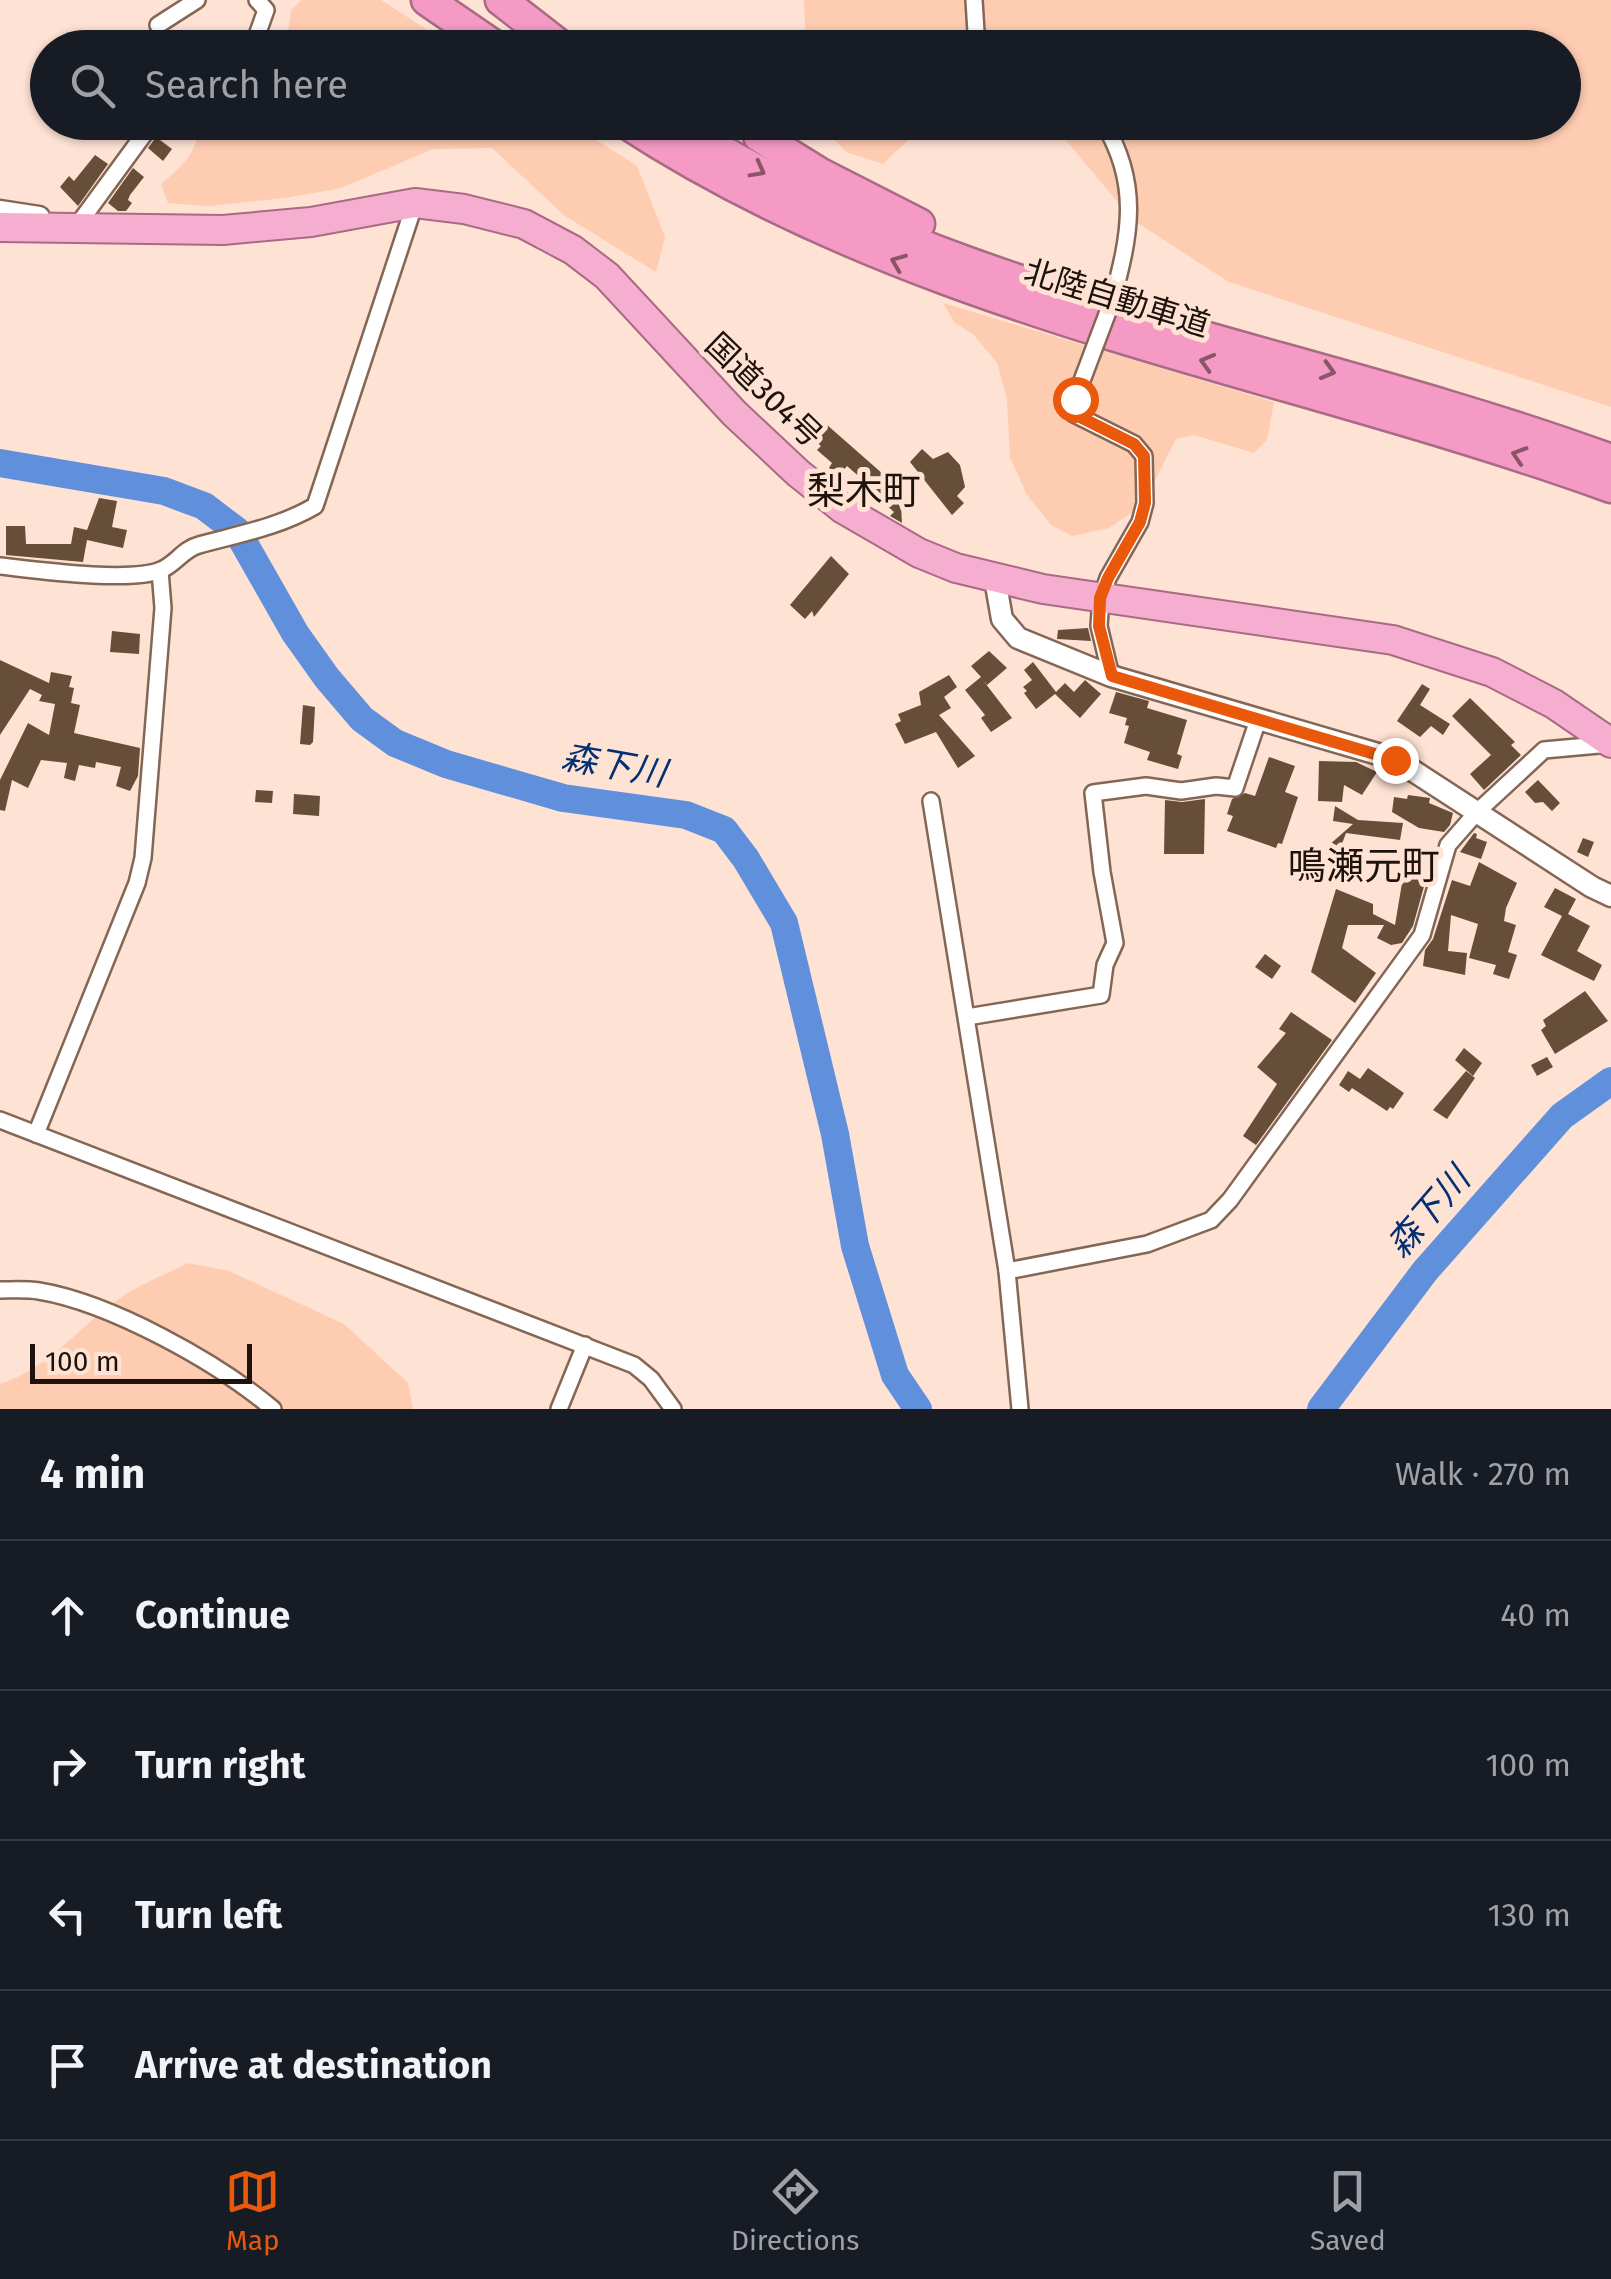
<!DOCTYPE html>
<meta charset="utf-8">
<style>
:root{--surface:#171b24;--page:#20242c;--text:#f1f3f6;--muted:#9ea1a6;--line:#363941;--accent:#ea580c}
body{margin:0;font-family:"Fira Sans","Noto Sans JP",sans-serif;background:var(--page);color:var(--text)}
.scale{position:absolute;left:30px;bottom:25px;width:222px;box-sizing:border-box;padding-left:10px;border:5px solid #1e120c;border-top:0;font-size:28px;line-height:35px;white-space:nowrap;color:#1e120c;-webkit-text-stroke:8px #fee2d3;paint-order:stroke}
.stop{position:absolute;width:30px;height:30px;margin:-22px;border:8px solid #ea580c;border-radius:50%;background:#fff}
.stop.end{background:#ea580c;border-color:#fff;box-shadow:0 2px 10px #0008}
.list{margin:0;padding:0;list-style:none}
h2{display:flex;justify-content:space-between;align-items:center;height:130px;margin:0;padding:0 40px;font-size:42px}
h2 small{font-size:32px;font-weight:400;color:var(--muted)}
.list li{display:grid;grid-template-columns:65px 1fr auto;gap:30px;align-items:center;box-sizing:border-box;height:150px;padding:0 40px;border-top:2px solid var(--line)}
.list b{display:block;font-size:38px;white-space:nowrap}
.list em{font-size:32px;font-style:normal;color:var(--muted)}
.icon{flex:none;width:55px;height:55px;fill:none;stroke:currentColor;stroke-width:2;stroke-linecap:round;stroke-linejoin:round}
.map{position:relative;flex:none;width:1611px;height:1409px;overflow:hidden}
.search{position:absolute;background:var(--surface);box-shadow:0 2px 8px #0004;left:30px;right:30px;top:30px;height:110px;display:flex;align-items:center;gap:25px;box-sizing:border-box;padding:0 35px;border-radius:55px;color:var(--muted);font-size:38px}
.sheet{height:730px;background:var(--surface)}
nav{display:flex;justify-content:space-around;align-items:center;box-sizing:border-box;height:140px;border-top:2px solid var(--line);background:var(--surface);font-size:28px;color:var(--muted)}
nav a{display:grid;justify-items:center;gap:5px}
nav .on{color:var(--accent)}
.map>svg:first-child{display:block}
.green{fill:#feccb1}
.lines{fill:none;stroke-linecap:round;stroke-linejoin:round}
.river{stroke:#608fdc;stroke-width:28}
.building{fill:#664e39}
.minor-casing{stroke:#846655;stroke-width:20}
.tertiary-casing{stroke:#846655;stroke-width:25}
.trunk-casing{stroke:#a96a84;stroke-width:32}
.motorway-casing{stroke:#a96a84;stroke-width:35}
.minor{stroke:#fff;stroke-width:15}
.tertiary{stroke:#fff;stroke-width:20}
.trunk{stroke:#f6aed0;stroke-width:28}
.motorway{stroke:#f49ac4;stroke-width:30}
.minor-bridge-casing{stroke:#846655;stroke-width:20;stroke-linecap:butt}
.minor-bridge{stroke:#fff;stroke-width:15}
.oneway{stroke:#895668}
.route{stroke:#ea580c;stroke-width:12}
.labels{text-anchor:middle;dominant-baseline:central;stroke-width:10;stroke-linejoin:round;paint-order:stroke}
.street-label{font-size:32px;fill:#1e120c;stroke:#fee2d3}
.water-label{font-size:35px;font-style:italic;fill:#032f73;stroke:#fee2d3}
.quarter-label{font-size:38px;fill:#1e120c;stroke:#fee2d3}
</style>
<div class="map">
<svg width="1611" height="1409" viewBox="0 0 1611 1409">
<rect width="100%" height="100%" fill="#fee2d3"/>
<g class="green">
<path d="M302,0H381L454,47H286L291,10Z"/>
<path d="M804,0H1611V407L1229,282L1133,220L1058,131L1039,123L1564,122V48L806,47Z"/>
<path d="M201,122L570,123L637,166L665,237L656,272L565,216L492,148L433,149L341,188L286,198L209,206L168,203L161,184C184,165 196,154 201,122Z"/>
<path d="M819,123V122L926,123L883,164L846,152Z"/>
<path d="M943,303L1274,402L1267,440L1254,453L1194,435L1176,439L1142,506L1109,528L1072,536L1051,525L1027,495L1010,457L1007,399L997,363L973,334L955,323Z"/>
<path d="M188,1263L229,1271L344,1324L408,1383L413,1409H0V1384C49,1369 82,1323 123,1296C143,1283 167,1274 188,1263Z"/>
</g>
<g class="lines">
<g class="river">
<path d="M0,463L164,491L204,506L237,531L295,633L327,678L362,719L395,743L446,764L563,798L686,815L724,830L746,859L784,923L835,1134L855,1246L895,1375L918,1409"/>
<path d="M1321,1409L1425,1271L1562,1116L1611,1081"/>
</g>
</g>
<g class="building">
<path d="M156,137L172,149L163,161L148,148Z"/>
<path d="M95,155L108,164L78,206L60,187L69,176L74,181Z"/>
<path d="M133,168L144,177L130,195L128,200L132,203L126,211H118L108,203Z"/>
<path d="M826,424L900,489L902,523L890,516L894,512L884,503L886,500L847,466L839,476L829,468L832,463L817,450L821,446L813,439Z"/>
<path d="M922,449L933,459L948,452L960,465L965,487L957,496L964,503L952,515L910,462Z"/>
<path d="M99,498L117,501L112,527L127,530L123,548L87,540L83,562L6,555V526H25L26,544H71L74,527L87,530Z"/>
<path d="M831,556L849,574L814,617L812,611L805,619L790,605Z"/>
<path d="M1088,628L1091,641L1057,639L1058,630Z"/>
<path d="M112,631L140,634L139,654L110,652Z"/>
<path d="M989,651L1007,668L987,685L982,679L1012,718L991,732L981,718L985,715L965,690L981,677L971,666Z"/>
<path d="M0,660L49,683L51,672L72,676L69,687L74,688L71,703L80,705L74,733L140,748L138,776L130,791L116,786L121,767L96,762L95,768L79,765L75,781L64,778L67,763L41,760L28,788L12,780L5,811L0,810V780L28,723L49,735L55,704L39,701L42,695L30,689L0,735Z"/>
<path d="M1033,662L1056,692L1065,683L1074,692L1085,680L1101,694L1080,718L1055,694L1036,709L1024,693L1027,691L1023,687L1032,680L1024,670Z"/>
<path d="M949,675L957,687L944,697L951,708L939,715L975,756L958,768L936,732L905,744L895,724L901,721L898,714L921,705L919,692Z"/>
<path d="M1422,684L1430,689L1420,705L1450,724L1443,735L1431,726L1420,737L1397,721Z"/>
<path d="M1116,692L1149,701L1147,708L1187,720L1177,754L1182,756L1178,769L1147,760L1150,752L1124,743L1129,726L1125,725L1127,718L1109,713Z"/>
<path d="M1470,698L1515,742L1511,745L1521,755L1484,790L1470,774L1491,755L1452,716Z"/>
<path d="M303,705L315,707L313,742L310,745L300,744Z"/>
<path d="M1269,757L1295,766L1285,792L1298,797L1282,844L1278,843L1276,848L1227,831L1233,816L1227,814L1232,799L1245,793L1255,796Z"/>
<path d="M1319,761L1356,762L1377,772L1362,795L1344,785L1342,802L1318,801Z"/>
<path d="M1538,780L1560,803L1552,811L1543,802L1535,803L1525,792Z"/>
<path d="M256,790L273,791L272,803L255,802Z"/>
<path d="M294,794L320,796L319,816L293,814Z"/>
<path d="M1408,795L1430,798L1429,803L1453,813L1450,825L1444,832L1419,828L1392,812L1394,797L1407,799Z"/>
<path d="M1205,799L1204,854H1164L1165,800L1182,802Z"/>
<path d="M1335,806L1358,820L1403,823L1400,840L1346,833L1337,857L1308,867L1304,853L1328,846L1353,824L1333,821Z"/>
<path d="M1474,833L1477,834L1476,838L1487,842L1481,859L1460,852Z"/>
<path d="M1583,838L1594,842L1588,857L1577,852Z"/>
<path d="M1407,853L1425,856L1422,871L1428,872L1413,926L1402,943L1391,945L1377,938L1384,925H1348L1342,948L1376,973L1355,1003L1311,972L1336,889L1373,904V914L1395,925Z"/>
<path d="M1479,862L1517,883L1506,908L1504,921L1516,925L1508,952L1517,955L1509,979L1493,974L1496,965L1469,958L1478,924L1451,915L1448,951L1467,953L1465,975L1423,966L1425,950L1433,939L1452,880L1470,886Z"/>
<path d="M1555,888L1576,899L1568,914L1590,926L1577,951L1602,965L1594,981L1541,955L1562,916L1544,907Z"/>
<path d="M1265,954L1281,966L1272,979L1255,967Z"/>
<path d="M1585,991L1608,1021L1555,1054L1541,1030L1546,1026L1543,1020Z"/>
<path d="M1291,1012L1332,1040L1256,1145L1243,1136L1277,1084L1257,1067L1286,1033L1279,1029Z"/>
<path d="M1464,1048L1482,1063L1473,1076L1455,1060Z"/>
<path d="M1547,1057L1553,1067L1537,1076L1531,1065Z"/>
<path d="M1368,1068L1404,1093L1393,1109L1390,1107L1387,1111L1352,1088L1349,1092L1339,1085L1348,1071L1360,1079Z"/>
<path d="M1466,1071L1475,1078L1447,1119L1433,1110Z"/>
</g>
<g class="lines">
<g class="minor-casing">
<g id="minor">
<path d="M974,0L977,48"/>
<path d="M158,25L197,0"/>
<path d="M241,48L256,38L266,10L257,0"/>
<path d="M1001,122L1015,127L1026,122"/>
<path d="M1103,122C1141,184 1130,236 1112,301"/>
<path d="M79,223L153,122"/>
<path d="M1075,399L1074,414L1134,444L1144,456L1145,503L1140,522L1108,578L1101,598L1099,626L1111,676"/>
<path d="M0,566C36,570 130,583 161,570C176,564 183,549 199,545C239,534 279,527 315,506L415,203"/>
<path d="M931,801L1007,1271L1020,1409"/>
<path d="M967,1017L1101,995L1105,965L1115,943L1102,872L1093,793L1146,786L1181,791L1216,786L1235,788L1258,720"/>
<path d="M0,1120L634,1365L651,1379L673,1409"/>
<path d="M36,1134L137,883L143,858L163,608L160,571"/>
<path d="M1007,1271L1147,1244L1211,1220L1230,1200L1422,935L1448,845L1477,812L1544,750L1610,744"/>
<path d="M0,1290C13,1290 26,1289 39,1291C111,1303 217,1362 273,1409"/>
<path d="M559,1409L585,1345"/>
</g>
</g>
<g class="tertiary-casing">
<g id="tertiary">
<path d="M0,211L39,217"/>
<path d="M995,579L1002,619L1018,638L1111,676L1395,759L1592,887L1611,896"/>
</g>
</g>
<g class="trunk-casing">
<path id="trunk" d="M0,227L223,230L311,222L415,203L464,209L524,224L573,250L607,276L734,413L798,473L843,509L919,553L956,568L1043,589L1393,640L1492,672L1554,704L1611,743"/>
</g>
<g class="motorway-casing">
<g id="motorway">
<path d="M427,0L497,48"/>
<path d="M501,0L563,48"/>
<path d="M625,122C923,317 1282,368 1611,487"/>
<path d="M674,122C957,303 1300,346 1611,460"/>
<path d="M759,136L819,173L919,224"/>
</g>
</g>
<use href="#minor" class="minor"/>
<use href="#tertiary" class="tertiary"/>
<use href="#trunk" class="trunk"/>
<use href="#motorway" class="motorway"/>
<g class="minor-bridge-casing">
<path id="minor-bridge" d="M1075,399L1112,301"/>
</g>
<use href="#minor-bridge" class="minor-bridge"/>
</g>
<defs><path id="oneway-chevron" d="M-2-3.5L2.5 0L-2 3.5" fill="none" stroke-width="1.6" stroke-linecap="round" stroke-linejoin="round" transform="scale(2.5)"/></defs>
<g class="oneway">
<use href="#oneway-chevron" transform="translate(758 170) rotate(28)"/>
<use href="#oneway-chevron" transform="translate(898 262) rotate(-158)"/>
<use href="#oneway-chevron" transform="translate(1207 362) rotate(-164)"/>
<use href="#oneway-chevron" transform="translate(1328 371) rotate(16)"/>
<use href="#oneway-chevron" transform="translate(1519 455) rotate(-162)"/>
</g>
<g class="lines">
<path class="route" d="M1075,399L1074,414L1134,444L1144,456L1145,503L1140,522L1108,578L1100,598L1099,626L1112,676L1395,760"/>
</g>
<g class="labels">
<g class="street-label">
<text transform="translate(1117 298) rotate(17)">北陸自動車道</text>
<text transform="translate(764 390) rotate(44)">国道304号</text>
</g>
<g class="water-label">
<text transform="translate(614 765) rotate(10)">森下川</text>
<text transform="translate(1428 1212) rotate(-49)">森下川</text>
</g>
<g class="quarter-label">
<text x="864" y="491">梨木町</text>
<text x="1364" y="866">鳴瀬元町</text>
</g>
</g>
</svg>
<div class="scale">100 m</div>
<div class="stop" style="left:1075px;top:399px"></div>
<div class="stop end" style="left:1395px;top:760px"></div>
<div class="search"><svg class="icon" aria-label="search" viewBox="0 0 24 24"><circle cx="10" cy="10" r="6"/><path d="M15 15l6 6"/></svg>Search here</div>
</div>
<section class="sheet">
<h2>4 min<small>Walk · 270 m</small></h2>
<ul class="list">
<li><svg class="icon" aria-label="ahead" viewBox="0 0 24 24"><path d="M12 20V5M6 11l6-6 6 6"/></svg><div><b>Continue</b></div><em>40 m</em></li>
<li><svg class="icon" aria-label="right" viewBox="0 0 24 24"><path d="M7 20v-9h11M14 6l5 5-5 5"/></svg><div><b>Turn right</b></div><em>100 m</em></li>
<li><svg class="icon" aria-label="left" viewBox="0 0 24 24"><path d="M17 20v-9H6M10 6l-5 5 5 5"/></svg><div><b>Turn left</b></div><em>130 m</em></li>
<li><svg class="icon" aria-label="arrive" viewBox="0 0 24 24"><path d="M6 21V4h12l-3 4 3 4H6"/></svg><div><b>Arrive at destination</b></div></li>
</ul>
</section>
<nav>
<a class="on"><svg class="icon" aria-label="map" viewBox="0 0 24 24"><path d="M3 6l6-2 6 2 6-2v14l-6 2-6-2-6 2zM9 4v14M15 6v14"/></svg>Map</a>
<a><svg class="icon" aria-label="directions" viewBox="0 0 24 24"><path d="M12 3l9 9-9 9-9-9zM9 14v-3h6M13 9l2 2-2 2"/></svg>Directions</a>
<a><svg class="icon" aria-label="saved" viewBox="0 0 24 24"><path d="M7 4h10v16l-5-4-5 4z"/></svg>Saved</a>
</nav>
